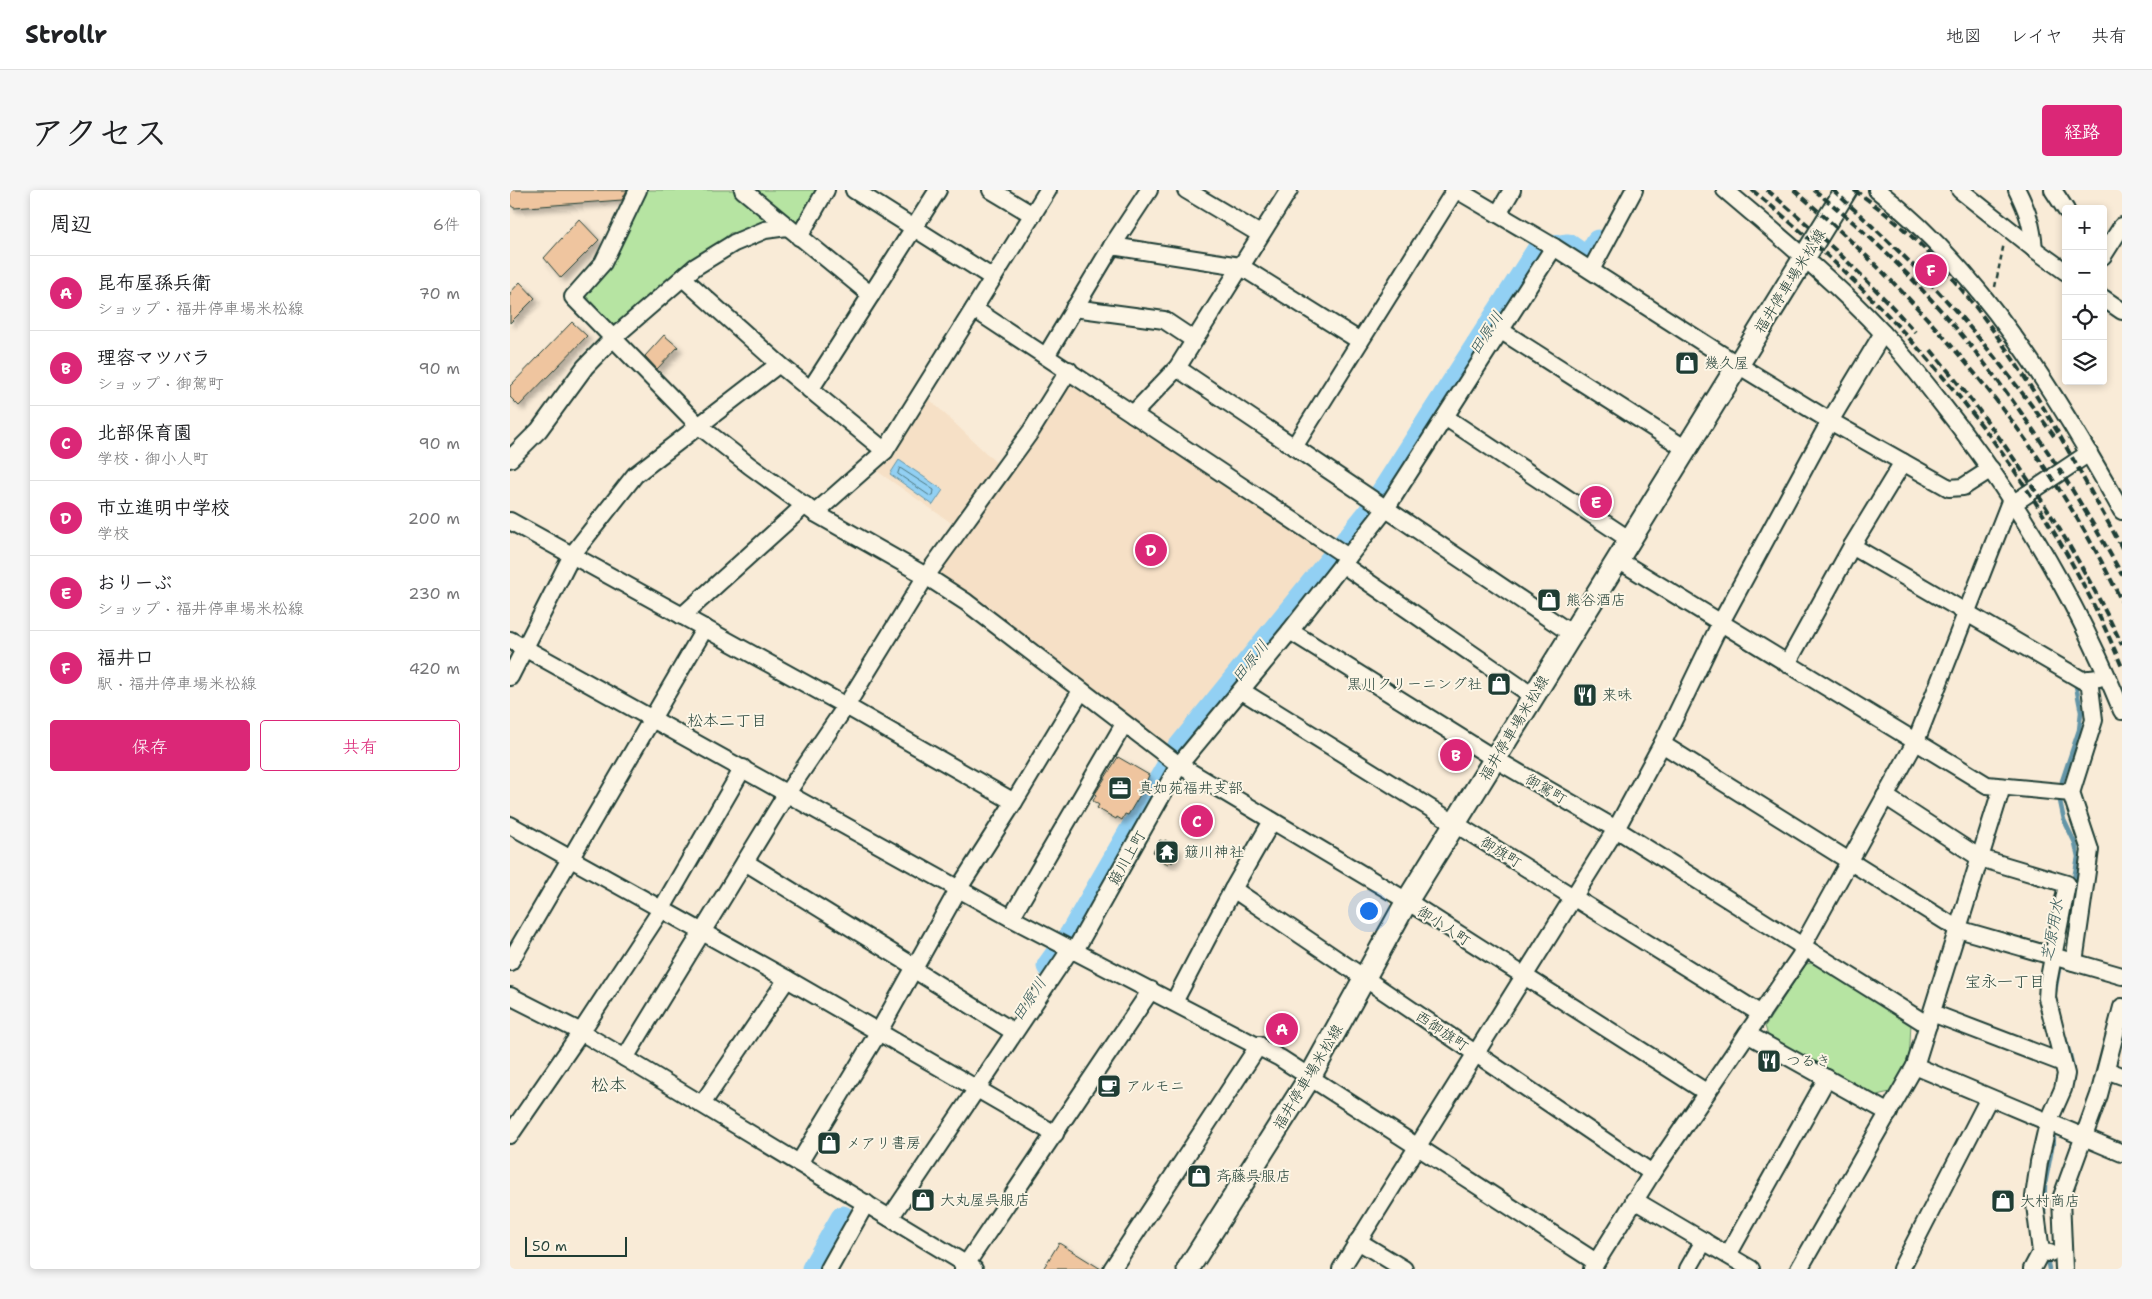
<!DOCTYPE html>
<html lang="ja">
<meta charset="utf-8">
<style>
:root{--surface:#fff;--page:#f6f6f6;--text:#202124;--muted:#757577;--line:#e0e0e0;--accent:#db2777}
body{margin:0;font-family:"Shantell Sans","Klee One",sans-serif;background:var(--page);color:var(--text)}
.controls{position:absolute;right:15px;top:15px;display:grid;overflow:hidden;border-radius:5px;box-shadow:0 2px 8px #0003}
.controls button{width:45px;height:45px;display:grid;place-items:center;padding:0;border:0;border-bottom:1px solid var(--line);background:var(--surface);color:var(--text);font:25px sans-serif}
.scale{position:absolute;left:15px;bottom:12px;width:102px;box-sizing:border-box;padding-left:5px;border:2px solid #1f3d34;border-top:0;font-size:14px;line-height:18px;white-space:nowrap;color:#1f3d34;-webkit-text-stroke:4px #fcf5e5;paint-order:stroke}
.you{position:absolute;left:858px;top:720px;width:18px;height:18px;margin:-12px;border:4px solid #fff;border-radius:50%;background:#1a73e8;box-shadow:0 0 0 8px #1a73e833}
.badge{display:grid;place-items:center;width:32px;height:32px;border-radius:50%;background:var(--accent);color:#fff;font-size:16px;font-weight:700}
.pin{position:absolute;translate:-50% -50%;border:2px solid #fff;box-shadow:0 1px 5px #0006}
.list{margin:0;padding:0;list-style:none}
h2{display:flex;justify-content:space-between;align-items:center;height:65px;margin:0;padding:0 20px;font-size:21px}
h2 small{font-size:16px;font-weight:400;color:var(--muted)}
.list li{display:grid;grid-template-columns:32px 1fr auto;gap:15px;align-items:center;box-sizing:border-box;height:75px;padding:0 20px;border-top:1px solid var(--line)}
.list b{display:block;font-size:19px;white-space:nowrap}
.list p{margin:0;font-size:16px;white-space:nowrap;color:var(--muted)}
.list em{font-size:16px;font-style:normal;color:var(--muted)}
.actions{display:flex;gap:10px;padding:15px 20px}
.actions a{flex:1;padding:11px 0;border:1px solid var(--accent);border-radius:5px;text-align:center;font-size:18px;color:var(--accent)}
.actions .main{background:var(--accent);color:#fff}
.icon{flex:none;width:28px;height:28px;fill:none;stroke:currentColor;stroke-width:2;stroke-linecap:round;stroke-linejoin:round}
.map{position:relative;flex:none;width:1612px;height:1079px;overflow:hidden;border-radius:5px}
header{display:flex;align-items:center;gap:30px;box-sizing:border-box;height:70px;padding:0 25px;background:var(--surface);border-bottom:1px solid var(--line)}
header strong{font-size:24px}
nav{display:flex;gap:28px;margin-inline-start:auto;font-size:18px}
.intro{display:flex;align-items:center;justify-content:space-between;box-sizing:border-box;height:120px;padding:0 30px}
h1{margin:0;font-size:35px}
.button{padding:12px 22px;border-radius:5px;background:var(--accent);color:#fff;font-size:18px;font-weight:700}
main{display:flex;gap:30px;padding:0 30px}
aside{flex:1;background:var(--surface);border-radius:5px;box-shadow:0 2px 8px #0003}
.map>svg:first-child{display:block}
.built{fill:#f6e0c6}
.green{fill:#b6e4a2;stroke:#6a906b}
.water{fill:#92d0f3;stroke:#6495a7}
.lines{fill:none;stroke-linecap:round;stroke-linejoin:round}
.shore{stroke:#4d7880;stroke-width:1}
.stream{stroke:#6495a7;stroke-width:4.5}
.river{stroke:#92d0f3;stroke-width:25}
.building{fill:#efc59f;stroke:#1f3d34;filter:url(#shadow)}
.minor-casing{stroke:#1f3d34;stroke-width:20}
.major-casing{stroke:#1f3d34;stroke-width:25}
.path{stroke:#1f3d34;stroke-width:2.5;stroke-dasharray:5 4;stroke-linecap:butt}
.minor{stroke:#fcf5e5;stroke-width:16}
.major{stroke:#fcf5e5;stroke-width:21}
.rail{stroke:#1f3d34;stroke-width:4;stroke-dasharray:8 4;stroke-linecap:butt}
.labels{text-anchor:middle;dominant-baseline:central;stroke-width:4;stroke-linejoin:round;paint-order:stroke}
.street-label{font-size:15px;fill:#1f3d34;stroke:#fcf5e5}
.poi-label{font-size:15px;fill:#1f3d34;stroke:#fcf5e5;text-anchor:start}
.water-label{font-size:16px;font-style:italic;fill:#365a5a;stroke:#fcf5e5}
.neighbourhood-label{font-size:16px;fill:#1f3d34;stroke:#fcf5e5}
.quarter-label{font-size:18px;fill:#1f3d34;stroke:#fcf5e5}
</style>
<header>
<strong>Strollr</strong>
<nav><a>地図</a><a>レイヤ</a><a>共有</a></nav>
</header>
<div class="intro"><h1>アクセス</h1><a class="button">経路</a></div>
<main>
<aside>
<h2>周辺<small>6件</small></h2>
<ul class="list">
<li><span class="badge">A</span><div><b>昆布屋孫兵衛</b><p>ショップ · 福井停車場米松線</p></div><em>70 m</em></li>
<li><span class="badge">B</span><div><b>理容マツバラ</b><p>ショップ · 御駕町</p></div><em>90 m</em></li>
<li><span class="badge">C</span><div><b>北部保育園</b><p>学校 · 御小人町</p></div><em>90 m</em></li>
<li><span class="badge">D</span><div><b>市立進明中学校</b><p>学校</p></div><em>200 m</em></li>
<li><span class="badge">E</span><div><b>おりーぶ</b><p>ショップ · 福井停車場米松線</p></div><em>230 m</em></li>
<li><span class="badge">F</span><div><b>福井口</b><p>駅 · 福井停車場米松線</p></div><em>420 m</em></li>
</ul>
<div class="actions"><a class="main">保存</a><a>共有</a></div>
</aside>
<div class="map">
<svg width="1612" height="1079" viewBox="0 0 1612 1079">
<defs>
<filter id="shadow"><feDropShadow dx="4.5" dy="4.5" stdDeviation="2.5" flood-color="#0004"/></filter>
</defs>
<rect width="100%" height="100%" fill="#f9ebd7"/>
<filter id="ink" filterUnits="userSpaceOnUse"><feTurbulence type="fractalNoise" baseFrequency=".02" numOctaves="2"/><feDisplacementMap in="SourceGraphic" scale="10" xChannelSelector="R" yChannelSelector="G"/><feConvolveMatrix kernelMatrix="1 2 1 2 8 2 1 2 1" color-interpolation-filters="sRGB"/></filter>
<g filter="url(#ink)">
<path class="built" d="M561,187L820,363L659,561L430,388L426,379L453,341L364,279L416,206L496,282Z"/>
<g class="green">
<path d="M124,0H316L289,47L277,37L220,43L103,148L63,107Z"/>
<path d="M1309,772L1401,833L1399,873L1380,902L1362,906L1258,846L1255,836L1296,774Z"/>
</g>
<path class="water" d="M389,270L433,300L423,315L380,284Z"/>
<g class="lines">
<path class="shore" d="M390,278L424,300L423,306H420L388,284Z"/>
<g class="stream">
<path d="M1552,591L1569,540L1571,522L1566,496"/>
<path d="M1550,611L1554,630L1565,653L1568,667L1563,694"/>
<path d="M1545,802L1550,773"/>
<path d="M1555,848C1560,865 1567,882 1560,899"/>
<path d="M1534,1025L1535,994L1544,948"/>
<path d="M1538,1074L1539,1079"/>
</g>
<g class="river">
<path d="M539,776L562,744L668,560L860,323L1029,60L1058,56L1078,70L1088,52"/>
<path d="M304,1079L333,1028"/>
</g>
</g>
<g class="building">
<path d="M0,0H117L112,10L4,18L0,15Z"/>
<path d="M69,29L89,50L51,88L34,68Z"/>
<path d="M10,92L25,108L0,133V103Z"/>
<path d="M62,132L77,146L9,216L0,207V196Z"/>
<path d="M154,145L168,157L147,179L135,166Z"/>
<path d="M608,567L639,585L636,592L637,593L618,625L615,624L612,630L607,627L606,629L587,618L589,615L583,611L586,605L585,604Z"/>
<path d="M650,650L654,652L655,650L668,658L666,662L668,663L662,673L660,671L658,674L645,667L647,664L643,662Z"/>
<path d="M549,1053L591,1079H533Z"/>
</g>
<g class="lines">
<g class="minor-casing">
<g id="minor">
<path d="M128,0L93,73L63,107L188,235L240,276L305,323L416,386L456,412L669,575L897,711L1196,902"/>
<path d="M233,0L361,105L300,200"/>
<path d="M344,0L483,88"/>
<path d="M481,0L523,25"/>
<path d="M676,0L750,44"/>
<path d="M947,0L1044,57L1228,175L1320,231L1439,298L1453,297L1481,279"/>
<path d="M1215,0C1269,46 1324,91 1372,142C1392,163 1410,186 1428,209C1504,304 1566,409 1612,521"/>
<path d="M1367,0C1474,83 1546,205 1612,321"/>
<path d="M1450,0L1524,59L1556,82"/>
<path d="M1507,0C1518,22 1522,35 1524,59"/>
<path d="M1543,0L1556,20"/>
<path d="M988,24L1002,0"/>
<path d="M289,47L316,0"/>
<path d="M602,56L730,76L850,151"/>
<path d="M1593,66L1612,36"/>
<path d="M1081,80L1124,0"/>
<path d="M173,88L269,174L375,261"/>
<path d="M361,105L428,0"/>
<path d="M1593,108L1612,121"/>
<path d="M564,118L654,130L684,150"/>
<path d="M464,119L623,224L667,178L779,0"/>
<path d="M990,140L1176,259"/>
<path d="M536,166L602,56L639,0"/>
<path d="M667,178L1062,444"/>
<path d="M623,224L838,367"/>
<path d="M935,227L1120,350"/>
<path d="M784,257L945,0"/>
<path d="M0,269L29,240L75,177L103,148L185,77L224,53L255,40L277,37"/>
<path d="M1504,313L1579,263"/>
<path d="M305,323L375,261L538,0"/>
<path d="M0,331L336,516L504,612"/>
<path d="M1342,356L1572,490L1589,488"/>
<path d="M1108,370L1477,595L1561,603L1584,530L1579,489"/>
<path d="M832,374L1023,506"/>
<path d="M172,426L295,315"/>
<path d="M780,441L985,569L1106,639L1418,835"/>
<path d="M0,450L501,728L770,868L1086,1072"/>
<path d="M1277,474L1342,356L1393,272"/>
<path d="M0,487L62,365L125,285L269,174"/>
<path d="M732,501L1251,824"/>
<path d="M1152,554L1448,739L1612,786"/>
<path d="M1561,603L1580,660L1564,772"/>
<path d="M1375,606L1470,668L1557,694L1538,793L1537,808L1556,884L1553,899L1538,933L1529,972L1524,1007L1531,1062"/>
<path d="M0,635L277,789L545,944"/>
<path d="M235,672L405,777"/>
<path d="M723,699L1142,983"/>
<path d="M501,728L614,534"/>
<path d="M564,762L669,575L780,441L875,320L1044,57"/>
<path d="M0,772L195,438"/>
<path d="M403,779L504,842"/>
<path d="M0,806L71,842L115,868L464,1079"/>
<path d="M664,812L723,699L762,631"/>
<path d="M1422,823L1553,873"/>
<path d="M1237,844L1379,923"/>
<path d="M115,868L277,603L336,516L416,386L521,241L559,180"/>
<path d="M1405,876L1612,963"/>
<path d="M1596,880L1612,886"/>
<path d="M192,914L277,789"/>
<path d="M0,945L71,842L151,720L233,578"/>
<path d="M289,973L368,843L449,698L504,612L571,501"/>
<path d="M1124,1010L1241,1079"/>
<path d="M380,1028L560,760"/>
<path d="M848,1051L894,1079"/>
<path d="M1218,1065L1317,888"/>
<path d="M319,1079L356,1013"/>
<path d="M453,1079L641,800"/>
<path d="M602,1079L749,855"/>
<path d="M831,1079L1106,639L1152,554L1210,434L1320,231L1373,143"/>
<path d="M1082,1079L1142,983L1291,765L1293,755L1406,551L1501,309"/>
<path d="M1178,1079L1194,1051"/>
<path d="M1289,1079L1405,876L1492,597"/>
<path d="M1391,1079L1479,908"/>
<path d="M1522,1079L1531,1062L1540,1063"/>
<path d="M1554,1079L1551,1009L1589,905L1612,817"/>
</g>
</g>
<g class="major-casing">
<path id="major" d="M678,1079L800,887L897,711L1336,0"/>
</g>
<path class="path" d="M1485,97L1494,53"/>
<use href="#minor" class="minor"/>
<use href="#major" class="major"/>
<g class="rail">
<path d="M1242,0C1399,128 1534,289 1612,477"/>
<path d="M1257,0C1310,44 1359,90 1405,142"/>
<path d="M1284,0C1418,115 1535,252 1612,412"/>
<path d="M1304,0C1434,101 1533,242 1612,385"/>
<path d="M1323,0C1361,35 1400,70 1435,109C1474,152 1510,199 1544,246"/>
<path d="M1344,0C1446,70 1509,172 1568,278C1582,305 1598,331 1612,358"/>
<path d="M1421,160C1497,251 1561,348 1612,455"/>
</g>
</g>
</g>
<defs>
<g id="shop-square" transform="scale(1.25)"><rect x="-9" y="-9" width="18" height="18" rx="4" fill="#1f3d34" stroke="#fcf5e5"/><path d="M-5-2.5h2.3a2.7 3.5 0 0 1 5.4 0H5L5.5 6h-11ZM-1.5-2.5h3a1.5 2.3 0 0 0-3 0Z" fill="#fff"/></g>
<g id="restaurant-square" transform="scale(1.25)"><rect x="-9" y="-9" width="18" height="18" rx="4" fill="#1f3d34" stroke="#fcf5e5"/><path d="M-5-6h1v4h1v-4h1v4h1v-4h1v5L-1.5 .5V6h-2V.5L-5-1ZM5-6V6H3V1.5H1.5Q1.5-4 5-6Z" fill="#fff"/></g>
<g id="office-square" transform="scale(1.25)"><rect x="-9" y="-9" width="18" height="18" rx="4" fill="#1f3d34" stroke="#fcf5e5"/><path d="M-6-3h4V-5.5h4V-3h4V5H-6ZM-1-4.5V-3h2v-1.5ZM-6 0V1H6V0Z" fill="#fff"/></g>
<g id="temple-square" transform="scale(1.25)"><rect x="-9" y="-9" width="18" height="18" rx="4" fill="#1f3d34" stroke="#fcf5e5"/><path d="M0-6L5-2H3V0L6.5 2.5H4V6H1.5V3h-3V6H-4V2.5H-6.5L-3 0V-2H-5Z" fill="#fff"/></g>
<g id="cafe-square" transform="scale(1.25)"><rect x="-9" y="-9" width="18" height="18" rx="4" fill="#1f3d34" stroke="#fcf5e5"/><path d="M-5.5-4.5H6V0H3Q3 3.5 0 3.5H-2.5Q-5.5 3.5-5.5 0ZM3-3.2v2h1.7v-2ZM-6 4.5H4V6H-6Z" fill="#fff"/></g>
</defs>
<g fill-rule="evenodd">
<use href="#shop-square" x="1177" y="173"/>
<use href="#shop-square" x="1039" y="410"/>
<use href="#shop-square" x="989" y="494"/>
<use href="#restaurant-square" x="1075" y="505"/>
<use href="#office-square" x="610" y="598"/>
<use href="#temple-square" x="657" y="662"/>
<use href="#restaurant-square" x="1259" y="871"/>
<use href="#cafe-square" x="599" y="896"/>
<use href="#shop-square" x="319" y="953"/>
<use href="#shop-square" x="689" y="986"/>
<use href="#shop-square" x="413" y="1010"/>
<use href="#shop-square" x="1493" y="1011"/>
</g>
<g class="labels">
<g class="street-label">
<text transform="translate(1280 91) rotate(-58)">福井停車場米松線</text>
<text transform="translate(1004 538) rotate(-59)">福井停車場米松線</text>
<text transform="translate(1036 599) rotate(30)">御駕町</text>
<text transform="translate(991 662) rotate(32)">御旗町</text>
<text transform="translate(617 668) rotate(-61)">簸川上町</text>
<text transform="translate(934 736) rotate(33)">御小人町</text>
<text transform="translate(932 841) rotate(34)">西御旗町</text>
<text transform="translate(798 887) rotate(-59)">福井停車場米松線</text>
</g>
<g class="poi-label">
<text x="1194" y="173">幾久屋</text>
<text x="1056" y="410">熊谷酒店</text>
<text x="972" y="494" text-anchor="end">黒川クリーニング社</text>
<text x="1092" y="505">来味</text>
<text x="628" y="598">真如苑福井支部</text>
<text x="674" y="662">簸川神社</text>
<text x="1276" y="871">つるき</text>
<text x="616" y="896">アルモニ</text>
<text x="336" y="953">メアリ書房</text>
<text x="706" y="986">斉藤呉服店</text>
<text x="430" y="1010">大丸屋呉服店</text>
<text x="1510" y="1011">大村商店</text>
</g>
<g class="water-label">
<text transform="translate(976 143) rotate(-57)">田原川</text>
<text transform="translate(740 471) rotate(-51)">田原川</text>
<text transform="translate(1542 740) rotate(-80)">芝原用水</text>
<text transform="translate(519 809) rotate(-56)">田原川</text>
</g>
<g class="neighbourhood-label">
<text x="217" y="530">松本二丁目</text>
<text x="1495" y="791">宝永一丁目</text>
</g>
<g class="quarter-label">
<text x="99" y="895">松本</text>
</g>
</g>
</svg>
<div class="controls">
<button>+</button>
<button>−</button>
<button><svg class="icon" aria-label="locate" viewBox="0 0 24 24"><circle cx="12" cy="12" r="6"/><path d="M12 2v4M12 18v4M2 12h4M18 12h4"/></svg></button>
<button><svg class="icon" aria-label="layers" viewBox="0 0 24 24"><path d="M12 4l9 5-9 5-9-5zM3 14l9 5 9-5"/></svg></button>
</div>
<div class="scale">50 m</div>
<div class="you"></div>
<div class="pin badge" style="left:772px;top:839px">A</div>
<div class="pin badge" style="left:946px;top:565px">B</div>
<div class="pin badge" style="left:687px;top:631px">C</div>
<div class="pin badge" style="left:641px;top:360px">D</div>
<div class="pin badge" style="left:1086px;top:312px">E</div>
<div class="pin badge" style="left:1421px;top:80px">F</div>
</div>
</main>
